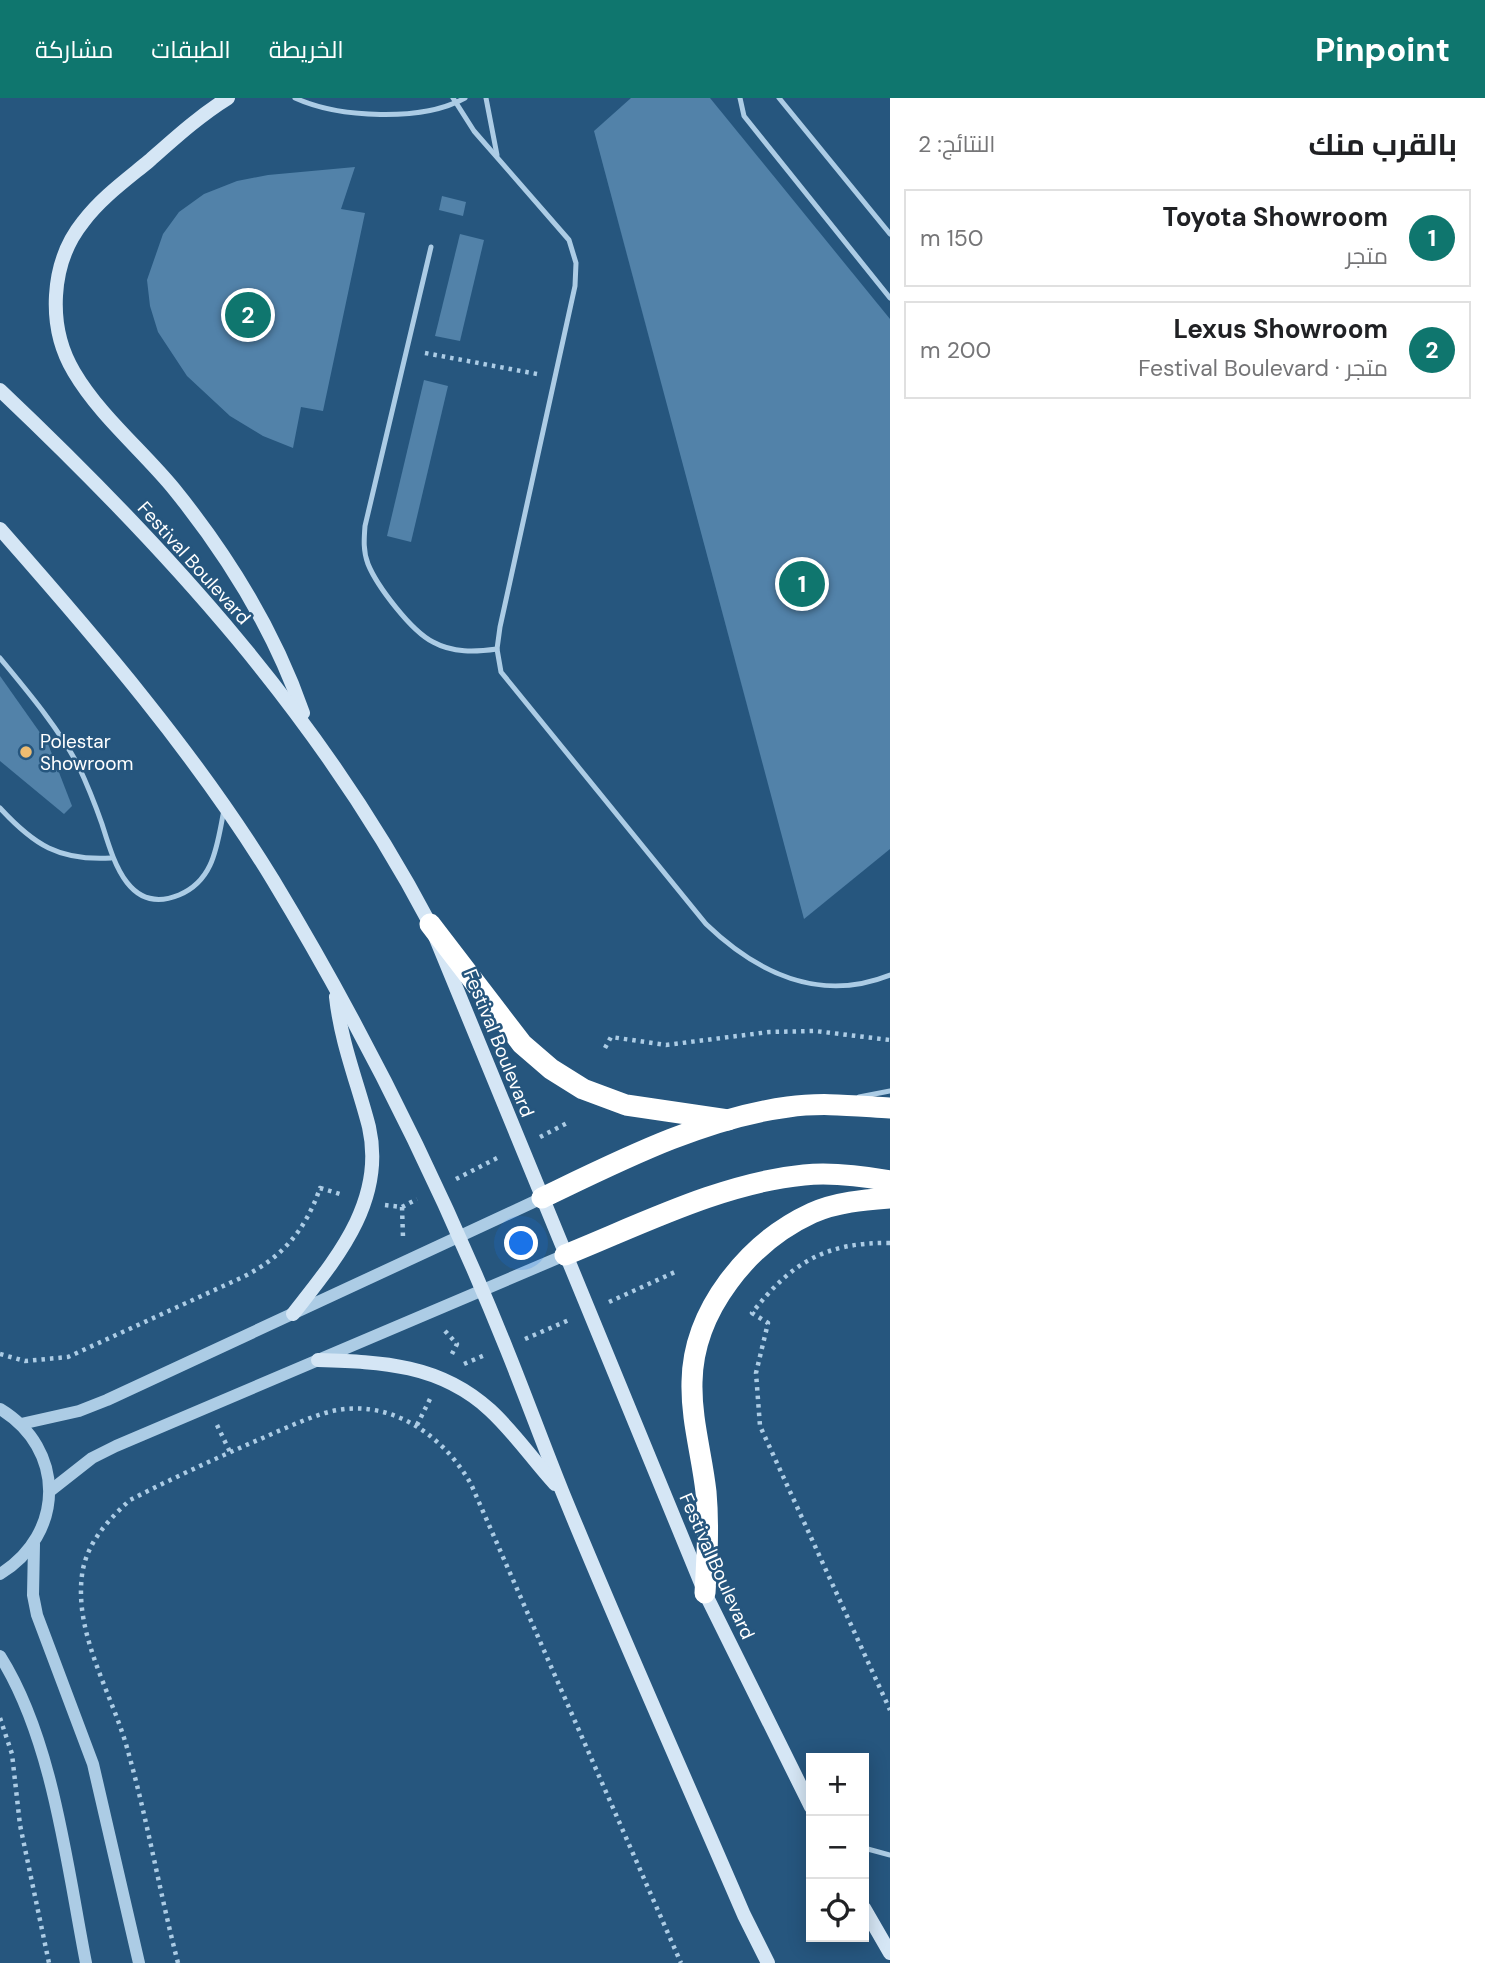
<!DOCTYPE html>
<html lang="ar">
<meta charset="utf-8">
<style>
:root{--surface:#fff;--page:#f6f6f6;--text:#202124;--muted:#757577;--line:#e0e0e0;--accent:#0f766e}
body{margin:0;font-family:"DM Sans",Cairo,sans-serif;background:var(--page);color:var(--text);direction:rtl}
.controls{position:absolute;right:21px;bottom:21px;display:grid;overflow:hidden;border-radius:0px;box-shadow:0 4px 18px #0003}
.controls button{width:63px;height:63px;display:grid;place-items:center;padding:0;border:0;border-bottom:2px solid var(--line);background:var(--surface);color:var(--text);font:35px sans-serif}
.you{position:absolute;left:522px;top:1146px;width:24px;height:24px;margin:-18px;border:5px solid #fff;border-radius:50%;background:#1a73e8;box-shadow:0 0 0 10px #1a73e833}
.badge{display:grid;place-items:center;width:46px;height:46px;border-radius:50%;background:var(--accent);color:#fff;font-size:23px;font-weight:700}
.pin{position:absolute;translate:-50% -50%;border:4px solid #fff;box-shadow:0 2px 7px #0006}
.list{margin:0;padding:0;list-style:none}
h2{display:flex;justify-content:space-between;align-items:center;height:91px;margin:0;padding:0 28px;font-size:30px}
h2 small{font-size:23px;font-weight:400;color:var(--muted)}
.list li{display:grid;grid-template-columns:46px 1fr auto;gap:21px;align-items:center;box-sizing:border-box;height:98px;margin:0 14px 14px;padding:0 14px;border:2px solid var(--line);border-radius:0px}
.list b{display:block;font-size:26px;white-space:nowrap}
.list p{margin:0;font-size:23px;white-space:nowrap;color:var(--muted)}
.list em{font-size:23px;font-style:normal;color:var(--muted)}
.icon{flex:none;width:38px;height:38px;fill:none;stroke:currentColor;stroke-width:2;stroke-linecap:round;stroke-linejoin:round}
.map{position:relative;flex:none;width:890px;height:1865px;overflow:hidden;direction:ltr}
header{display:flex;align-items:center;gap:42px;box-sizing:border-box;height:98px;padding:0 35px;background:var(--accent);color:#fff}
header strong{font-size:33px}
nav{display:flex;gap:38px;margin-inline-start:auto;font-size:24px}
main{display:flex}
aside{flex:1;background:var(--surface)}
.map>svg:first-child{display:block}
.building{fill:#5282a9}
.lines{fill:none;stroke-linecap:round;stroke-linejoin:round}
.path{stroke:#accce5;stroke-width:4.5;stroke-dasharray:3.5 5;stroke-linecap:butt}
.service{stroke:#accce5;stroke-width:5}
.tertiary{stroke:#accce5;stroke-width:12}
.secondary{stroke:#d5e6f5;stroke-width:14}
.motorway{stroke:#fff;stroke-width:21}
.poi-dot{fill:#eebc71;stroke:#26567e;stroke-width:2.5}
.labels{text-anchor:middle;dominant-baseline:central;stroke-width:5;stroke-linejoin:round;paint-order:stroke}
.street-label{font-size:19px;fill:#fff;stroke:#26567e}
.poi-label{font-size:19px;fill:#fff;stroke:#26567e;text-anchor:start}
</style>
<header>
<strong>Pinpoint</strong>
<nav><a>الخريطة</a><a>الطبقات</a><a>مشاركة</a></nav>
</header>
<main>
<aside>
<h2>بالقرب منك<small>النتائج: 2</small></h2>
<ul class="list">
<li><span class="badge">1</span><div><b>Toyota Showroom</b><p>متجر</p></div><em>150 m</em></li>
<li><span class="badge">2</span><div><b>Lexus Showroom</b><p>متجر · Festival Boulevard</p></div><em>200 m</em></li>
</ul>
</aside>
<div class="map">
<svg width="890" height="1865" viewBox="0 0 890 1865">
<rect width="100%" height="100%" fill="#26567e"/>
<g class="building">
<path d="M631,0H710L890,221V751L804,821L594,33Z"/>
<path d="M355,69L341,111L365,115L323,313L301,309L293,350L263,338L230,318L187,278L158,234L150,208L147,182L163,136L179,114L204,96L237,83L268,77Z"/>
<path d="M442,98L466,104L463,118L439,112Z"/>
<path d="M460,136L484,142L460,243L435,238Z"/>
<path d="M424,282L448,288L411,444L387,438Z"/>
<path d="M0,578L48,646L72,708L64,716L0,663Z"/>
</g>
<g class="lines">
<g class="path">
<path d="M425,255L537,276"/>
<path d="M605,950L611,939L666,947L769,934L815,933L890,942"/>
<path d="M540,1039L567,1025"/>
<path d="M456,1081L501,1058"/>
<path d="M385,1107L402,1109L417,1101"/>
<path d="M402,1109L403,1139"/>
<path d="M890,1145C825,1144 791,1165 752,1215L768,1225L756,1275L760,1328L890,1612"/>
<path d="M609,1204L675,1174"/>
<path d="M445,1233L457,1246L450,1260"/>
<path d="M525,1241L569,1222"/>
<path d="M0,1256L25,1263L68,1259L243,1179C283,1159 306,1131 320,1090L343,1097"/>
<path d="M464,1266L485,1257"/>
<path d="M217,1327L230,1354"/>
<path d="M417,1327L431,1299"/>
<path d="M0,1620L12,1656L20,1727L49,1865"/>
<path d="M178,1865C160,1796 148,1725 129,1657C114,1598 74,1539 82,1477C86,1446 107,1423 130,1402C169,1382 210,1363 251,1345C275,1335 299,1323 325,1315C386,1297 442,1335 471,1386L681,1865"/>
</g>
<g class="service">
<path d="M295,0C339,20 422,24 465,0"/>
<path d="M453,0L474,33L569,142L576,165L575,188L500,529L497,551L501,574L706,826C757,875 820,905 890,877"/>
<path d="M486,0L497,57"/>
<path d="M740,0L744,18L890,200"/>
<path d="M779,0L890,136"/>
<path d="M431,149L365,428C364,441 363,453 368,466C377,488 411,533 433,544C453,555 475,554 497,551"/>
<path d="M0,560C28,594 57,628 78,667C87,686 95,706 102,726C113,761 128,818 179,797C215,782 217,746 224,712"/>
<path d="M0,710C34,747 59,763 111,760"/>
<path d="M859,999L890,993"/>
<path d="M864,1750L890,1757"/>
</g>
<g class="tertiary">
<path d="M0,1311C66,1351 65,1436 0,1476"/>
<path d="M21,1326L79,1313L107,1302L542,1100"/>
<path d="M50,1393L92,1360L116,1348L565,1157"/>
<path d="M34,1446L33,1497L37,1517L93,1666L139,1865"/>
<path d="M0,1558C53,1642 67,1768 86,1865"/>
</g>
<g class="secondary">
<path d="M228,0C199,18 174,41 149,63C126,82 101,100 83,124C50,165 47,229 74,274C100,318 142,352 174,391C229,459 274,532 303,615"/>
<path d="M0,292C169,452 321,619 430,826L705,1495L811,1709"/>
<path d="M0,431C97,541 196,656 273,782C363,931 442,1090 507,1252C526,1299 543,1346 562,1393C620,1535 683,1675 744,1817L768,1865"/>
<path d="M293,1216C335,1162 386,1104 369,1029C358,986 341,945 336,899"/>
<path d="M318,1262C382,1264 440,1266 490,1312C514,1334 533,1362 555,1386"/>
<path d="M864,1810L890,1855"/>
</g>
<g class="motorway">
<path d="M430,826L522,946L551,971L583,991L626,1007L728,1022"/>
<path d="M542,1100C619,1063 703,1020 788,1009C822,1004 856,1008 890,1010"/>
<path d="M565,1157C642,1126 722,1085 804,1077C833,1074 862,1078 890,1083"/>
<path d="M705,1495C707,1461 709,1428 706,1394C702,1357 691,1322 692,1284C693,1212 749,1144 812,1115C837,1104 864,1102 890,1100"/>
</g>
</g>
<circle class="poi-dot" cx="26" cy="654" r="7"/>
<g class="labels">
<g class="street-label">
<text transform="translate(194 465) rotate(48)">Festival Boulevard</text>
<text transform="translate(499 945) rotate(68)">Festival Boulevard</text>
<text transform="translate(717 1468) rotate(66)">Festival Boulevard</text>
</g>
<g class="poi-label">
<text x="40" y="643">Polestar<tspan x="40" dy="22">Showroom</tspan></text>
</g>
</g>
</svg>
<div class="controls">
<button>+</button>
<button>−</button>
<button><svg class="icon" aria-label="locate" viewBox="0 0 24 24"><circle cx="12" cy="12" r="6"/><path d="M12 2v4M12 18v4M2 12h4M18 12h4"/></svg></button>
</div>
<div class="you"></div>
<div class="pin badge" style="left:802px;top:486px">1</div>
<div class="pin badge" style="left:248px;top:217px">2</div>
</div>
</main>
